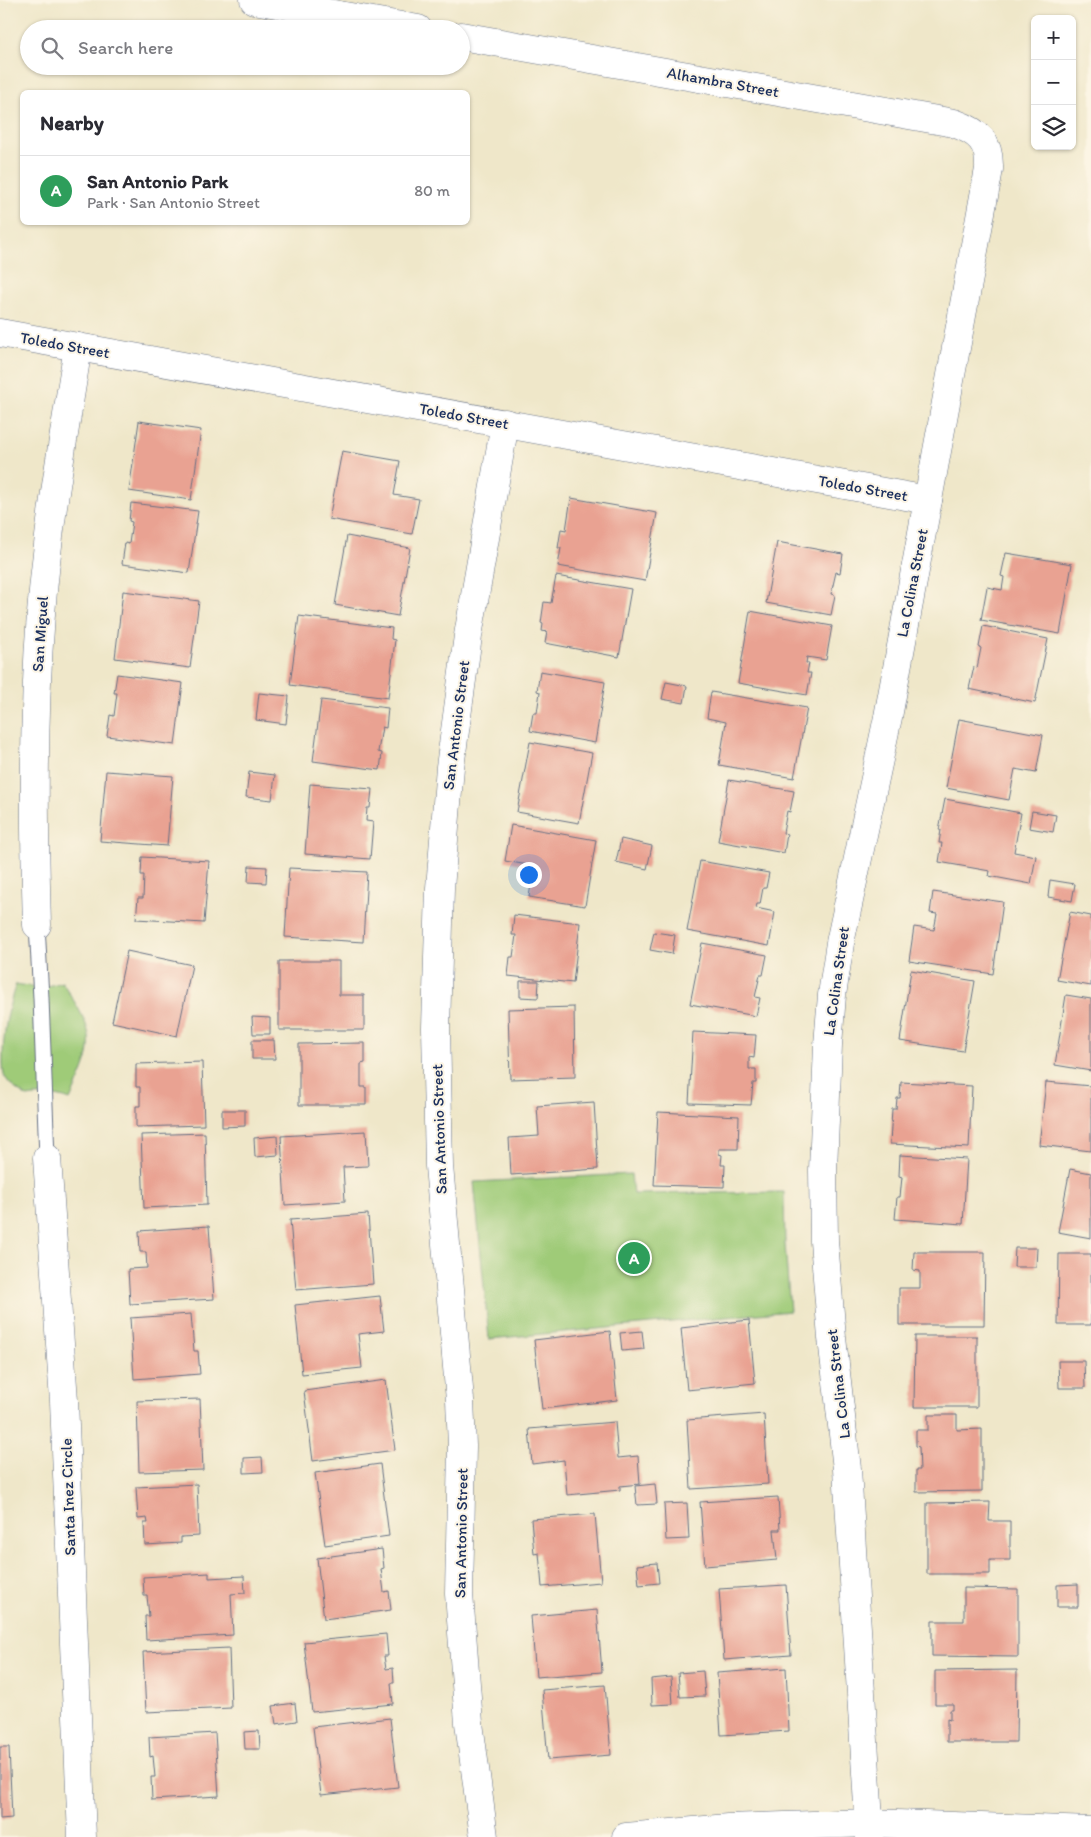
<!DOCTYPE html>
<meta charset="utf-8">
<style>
:root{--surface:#fff;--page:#f7f7f7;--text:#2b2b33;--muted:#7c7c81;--line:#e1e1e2;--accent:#111827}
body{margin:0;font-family:Itim,sans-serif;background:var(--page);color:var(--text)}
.controls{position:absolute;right:15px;top:15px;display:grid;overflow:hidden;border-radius:8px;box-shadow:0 1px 4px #0004}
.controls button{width:45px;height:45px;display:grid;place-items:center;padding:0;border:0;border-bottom:1px solid var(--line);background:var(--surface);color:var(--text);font:25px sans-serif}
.you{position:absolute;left:528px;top:874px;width:18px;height:18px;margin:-12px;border:4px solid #fff;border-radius:50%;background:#1a73e8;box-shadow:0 0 0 8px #1a73e833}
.badge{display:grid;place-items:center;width:32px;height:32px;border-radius:50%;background:var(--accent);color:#fff;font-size:16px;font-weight:700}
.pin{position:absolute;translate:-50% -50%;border:2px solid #fff;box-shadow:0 1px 5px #0006}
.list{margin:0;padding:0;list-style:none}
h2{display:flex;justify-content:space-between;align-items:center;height:65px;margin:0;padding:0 20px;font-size:21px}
h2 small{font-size:16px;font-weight:400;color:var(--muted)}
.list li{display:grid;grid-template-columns:32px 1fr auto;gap:15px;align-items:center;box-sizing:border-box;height:70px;padding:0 20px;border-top:1px solid var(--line)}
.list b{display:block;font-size:19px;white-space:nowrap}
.list p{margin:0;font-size:16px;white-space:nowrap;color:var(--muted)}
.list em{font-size:16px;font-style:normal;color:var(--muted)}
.icon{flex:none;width:28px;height:28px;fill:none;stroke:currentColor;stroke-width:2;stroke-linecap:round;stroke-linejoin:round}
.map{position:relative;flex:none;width:1091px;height:1837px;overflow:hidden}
.search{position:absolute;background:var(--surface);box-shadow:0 1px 4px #0004;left:20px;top:20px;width:450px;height:55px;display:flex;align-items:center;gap:12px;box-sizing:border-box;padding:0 18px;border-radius:28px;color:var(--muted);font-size:19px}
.panel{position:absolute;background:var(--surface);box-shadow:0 1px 4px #0004;left:20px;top:90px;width:450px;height:135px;border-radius:8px}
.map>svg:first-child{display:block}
.green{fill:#9fcb78;stroke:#5d7d6b}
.building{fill:#e9a292}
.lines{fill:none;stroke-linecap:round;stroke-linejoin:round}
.service-casing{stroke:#656f83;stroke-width:17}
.minor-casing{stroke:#656f83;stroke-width:29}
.tertiary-casing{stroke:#656f83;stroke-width:29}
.service{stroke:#fff;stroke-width:15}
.minor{stroke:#fff;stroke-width:28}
.tertiary{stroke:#fff;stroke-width:28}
.labels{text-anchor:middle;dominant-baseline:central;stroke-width:4;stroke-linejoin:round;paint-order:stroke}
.street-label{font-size:16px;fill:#1b2f5e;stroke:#fcf5e5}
</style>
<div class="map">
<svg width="1091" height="1837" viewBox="0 0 1091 1837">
<rect width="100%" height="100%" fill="#fcf5e5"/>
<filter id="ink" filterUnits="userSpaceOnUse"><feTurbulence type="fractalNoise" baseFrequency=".02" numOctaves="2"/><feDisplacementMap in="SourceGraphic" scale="10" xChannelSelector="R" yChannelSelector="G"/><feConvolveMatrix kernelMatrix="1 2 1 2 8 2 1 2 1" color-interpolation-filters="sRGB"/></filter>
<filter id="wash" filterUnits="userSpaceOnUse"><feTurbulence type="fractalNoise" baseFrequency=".0096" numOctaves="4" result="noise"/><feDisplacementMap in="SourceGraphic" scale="20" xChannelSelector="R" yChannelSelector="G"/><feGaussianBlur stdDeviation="1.12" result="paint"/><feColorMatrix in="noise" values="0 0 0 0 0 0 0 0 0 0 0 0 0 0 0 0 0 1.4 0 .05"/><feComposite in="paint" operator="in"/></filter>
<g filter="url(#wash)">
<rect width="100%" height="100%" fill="#efe7c9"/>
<g class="green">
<path d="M62,982C97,1036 97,1042 70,1100C55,1094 42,1095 27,1097C18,1091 9,1085 4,1075C0,1051 7,1008 16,984C32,987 45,988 62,982Z"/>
<path d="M631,1174L633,1194L784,1192L785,1244L790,1311L489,1339L474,1182Z"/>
</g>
<g id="blocks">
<g class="building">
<path d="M139,421L201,430L191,500L129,491Z"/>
<path d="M342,451L400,461L394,495L419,499L412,534L329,519Z"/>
<path d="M571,498L657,513L645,581L558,566L561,548H558L561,529L566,530Z"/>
<path d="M131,503L198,511L189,573L122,564L125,543L129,544L132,522L129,521Z"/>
<path d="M347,536L410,548L398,616L335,605Z"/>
<path d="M777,542L843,554L840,573L836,572L831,594L835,595L831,615L766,603Z"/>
<path d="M1006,553L1072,564L1060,634L981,620L987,587L1002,590L1004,577L1001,576Z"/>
<path d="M556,576L631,589L619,657L545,643L547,632L542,631L543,624L541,623L544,602L551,603Z"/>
<path d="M123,591L199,601L190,668L115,658Z"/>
<path d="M750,611L832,626L826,660L807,657L806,663H809L807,673H811L807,695L738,683Z"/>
<path d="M299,616L392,628L391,639L395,640L388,698L290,685Z"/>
<path d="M983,626L1048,639L1035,703L969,689L974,667L977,668L981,648L979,647Z"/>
<path d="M540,671L605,682L595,743L530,731L533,713H537L540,692L537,691Z"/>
<path d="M117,674L183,683L175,745L107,736L110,715L114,716L117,693H114Z"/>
<path d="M666,682L687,686L684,703L662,699Z"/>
<path d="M711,692L807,708L794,778L719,765L726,722L707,718Z"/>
<path d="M259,693L289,696L286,724L256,720Z"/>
<path d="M321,700L388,708L386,728L382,727L378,752L382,753L380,770L313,761Z"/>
<path d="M959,719L1043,735L1036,773L1015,769L1009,800L946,788Z"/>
<path d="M530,742L592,753L579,823L517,812Z"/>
<path d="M106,771L173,776L167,846L100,841Z"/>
<path d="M249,772L275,775L272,800L246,797Z"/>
<path d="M729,780L794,791L790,812L787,811L783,833L787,834L784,853L718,841Z"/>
<path d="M310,784L372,789L370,808H367L366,821L373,822L370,859L305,854Z"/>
<path d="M945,799L1021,813L1014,852L1036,856L1031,884L989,876L990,871L939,862L942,843H939L941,830H939Z"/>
<path d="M1032,811L1056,815L1053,832L1029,828Z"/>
<path d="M511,825L596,840L585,906L529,897L534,866L505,861Z"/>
<path d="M621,839L652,846L647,869L616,862Z"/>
<path d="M142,857L209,861L204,923L136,919L138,898H143L144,875H141Z"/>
<path d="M700,861L769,873L766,888H763L760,904H757L756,908L775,912L769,946L687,931Z"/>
<path d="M249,866L267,867L266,883L248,882Z"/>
<path d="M289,868L367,872L363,942L285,937Z"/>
<path d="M1050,880L1075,884L1072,901L1048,897Z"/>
<path d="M933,892L1003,902L993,974L909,961L914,927L934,930L937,914L930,913Z"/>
<path d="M1070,912L1091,916V986L1057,980Z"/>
<path d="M514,915L580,923L573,983L508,976L510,957H513L516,935H512Z"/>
<path d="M654,932L675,935L672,954L650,950Z"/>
<path d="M702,943L767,955L763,975H760L755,997L760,998L756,1016L690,1004Z"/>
<path d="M127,951L192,965L177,1036L112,1022Z"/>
<path d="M279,961H339V995H364V1030H279Z"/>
<path d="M911,970L975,981L963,1051L900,1041Z"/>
<path d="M520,981H539L538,998L520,997Z"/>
<path d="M1066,995L1091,999V1071L1055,1065Z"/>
<path d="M574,1007L575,1077L510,1079L508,1009Z"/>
<path d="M252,1017L270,1018V1034H253Z"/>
<path d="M693,1032L756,1035L754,1058L749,1057V1069H756V1083H753L751,1105L689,1103Z"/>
<path d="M252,1040H274L275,1059H252Z"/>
<path d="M365,1043V1063L361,1064V1087H366V1105H299V1044Z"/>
<path d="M202,1062L204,1125L136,1127V1106H140V1087H136V1064Z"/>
<path d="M901,1082L972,1086L969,1148L890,1144L892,1109H896L897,1098H900Z"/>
<path d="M1046,1082L1091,1086V1151L1039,1145Z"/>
<path d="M594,1102L598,1169L511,1175L509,1138L539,1136L537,1106Z"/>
<path d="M222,1110H245V1126L222,1127Z"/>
<path d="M658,1112L739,1116L738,1149H719V1154L722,1155L721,1165H725L724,1187L654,1185Z"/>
<path d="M366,1131L368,1166L343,1167L345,1201L285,1205L281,1136Z"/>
<path d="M205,1133L207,1205L144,1208L141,1135Z"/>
<path d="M277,1136L278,1155L255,1157L254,1138Z"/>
<path d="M900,1155L967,1159L963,1224L895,1219L897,1197H900L902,1177L899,1176Z"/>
<path d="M1070,1169L1091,1173V1238L1058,1232Z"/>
<path d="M368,1214L373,1284L296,1290L290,1220Z"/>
<path d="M209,1226L214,1299L130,1304L128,1269L147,1268L146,1252H140L139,1231Z"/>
<path d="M1015,1248H1037L1036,1267H1014Z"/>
<path d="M914,1252H985L984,1325H899V1288H920V1271L913,1270Z"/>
<path d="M1059,1254H1091V1325H1058Z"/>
<path d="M380,1296L384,1331L358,1334L362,1368L302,1374L295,1305Z"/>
<path d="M191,1314L194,1351H198L200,1374L134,1379L130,1318Z"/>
<path d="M749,1320L755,1383L687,1390L681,1328Z"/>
<path d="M610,1331L617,1400L542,1409L534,1340Z"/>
<path d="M642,1331L644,1349L622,1351L620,1333Z"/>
<path d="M915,1336H977V1407H914Z"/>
<path d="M1058,1361H1084L1085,1388H1059Z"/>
<path d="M386,1380L395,1450L313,1461L304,1391Z"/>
<path d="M200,1399L203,1470L139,1472L137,1401Z"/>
<path d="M764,1414L768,1484L691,1489L687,1420Z"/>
<path d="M928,1415H957V1430L982,1429V1491L916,1492V1470H920L919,1447L916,1446V1430H928Z"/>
<path d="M615,1422L618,1458L638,1456L640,1484L620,1486V1490L567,1495L564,1460L532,1464L529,1429Z"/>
<path d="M262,1457L263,1472L244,1473V1458Z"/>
<path d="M380,1464L389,1536L325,1545L315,1473Z"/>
<path d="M197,1484L199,1536L181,1537V1543L145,1545L144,1523H148L147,1518L138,1519L136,1487Z"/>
<path d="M655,1484L657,1504L637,1505L635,1486Z"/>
<path d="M778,1497L780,1530H774L777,1560L705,1566L700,1502Z"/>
<path d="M990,1502L989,1521H1010V1560H990V1574H927V1503Z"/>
<path d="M687,1503L689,1539L666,1540L664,1504Z"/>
<path d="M595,1514L601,1582L542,1587L539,1553L534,1554L531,1519Z"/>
<path d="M382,1549L384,1568L381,1569L384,1592L389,1591L391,1610L324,1619L317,1558Z"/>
<path d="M657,1563L659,1583L639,1585L637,1565Z"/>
<path d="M209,1573V1578L244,1576L245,1593L231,1594L233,1635L146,1640L145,1616H149L147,1596H144L143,1577Z"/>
<path d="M1078,1584V1607H1057V1585Z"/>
<path d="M786,1585L791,1655L724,1660L719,1589Z"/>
<path d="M964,1588L1018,1589V1657L932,1656V1621H964Z"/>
<path d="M597,1610L602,1672L536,1677L531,1616Z"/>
<path d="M386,1634L388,1656H384L386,1669L393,1668L394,1683H391L393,1704L312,1712L304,1642Z"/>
<path d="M229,1648L231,1708L146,1712L143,1652Z"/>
<path d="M786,1668L789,1731L721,1735L717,1673Z"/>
<path d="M1017,1670L1016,1742H947V1719L950,1720V1710H953V1704H935V1671Z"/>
<path d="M703,1671L705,1696L680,1697L678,1673Z"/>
<path d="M671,1677L673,1704L652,1705L651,1679Z"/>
<path d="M605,1685L611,1755L548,1760L542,1690Z"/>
<path d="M295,1703L297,1721L276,1724L273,1706Z"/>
<path d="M390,1718L398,1787L321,1795L313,1727Z"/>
<path d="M259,1731L260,1749H245L244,1732Z"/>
<path d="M215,1733L219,1796L152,1800L151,1777H155L153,1756L150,1757L149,1737Z"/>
<path d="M0,1747H9L12,1818L0,1819Z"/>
</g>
</g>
</g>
<g filter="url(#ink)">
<use href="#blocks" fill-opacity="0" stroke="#656f83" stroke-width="1"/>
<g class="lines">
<g class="service-casing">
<path id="service" d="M37,925L41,998L47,1158"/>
</g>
<g class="minor-casing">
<g id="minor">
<path d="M254,0L418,29"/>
<path d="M461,36L954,123C979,132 990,142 989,169L888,717L840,943L832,995L828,1045L823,1170L824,1241L832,1338L847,1469L870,1837"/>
<path d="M0,333L928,500"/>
<path d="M37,925C34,821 33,717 41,614C48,524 64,435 78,347"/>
<path d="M47,1158L64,1401L82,1837"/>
<path d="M484,1837L469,1723L459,1594L462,1446L460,1400L439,1166L436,1028L440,888L450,767L468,636L505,423"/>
</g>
</g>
<g class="tertiary-casing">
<path id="tertiary" d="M626,1837L728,1828L869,1823L1091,1831"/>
</g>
<use href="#service" class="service"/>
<use href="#minor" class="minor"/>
<use href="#tertiary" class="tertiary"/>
</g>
</g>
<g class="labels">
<g class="street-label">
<text transform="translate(723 82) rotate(10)">Alhambra Street</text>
<text transform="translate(65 345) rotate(10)">Toledo Street</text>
<text transform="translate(464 416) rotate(10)">Toledo Street</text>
<text transform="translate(863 488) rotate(10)">Toledo Street</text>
<text transform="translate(912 583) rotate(-79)">La Colina Street</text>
<text transform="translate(40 634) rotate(-86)">San Miguel</text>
<text transform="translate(456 725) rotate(-83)">San Antonio Street</text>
<text transform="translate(836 981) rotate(-82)">La Colina Street</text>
<text transform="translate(439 1129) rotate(-92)">San Antonio Street</text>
<text transform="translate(838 1384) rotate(-97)">La Colina Street</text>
<text transform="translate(68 1497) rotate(-92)">Santa Inez Circle</text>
<text transform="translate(461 1533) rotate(-89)">San Antonio Street</text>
</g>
</g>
</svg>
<div class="controls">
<button>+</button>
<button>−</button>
<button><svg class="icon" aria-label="layers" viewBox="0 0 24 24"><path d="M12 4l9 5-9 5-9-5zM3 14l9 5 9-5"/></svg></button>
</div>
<div class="you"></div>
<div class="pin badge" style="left:634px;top:1258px;background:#2e9e5b">A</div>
<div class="search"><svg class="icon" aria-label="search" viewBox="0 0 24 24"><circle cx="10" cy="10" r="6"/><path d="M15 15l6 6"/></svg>Search here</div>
<section class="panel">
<h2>Nearby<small></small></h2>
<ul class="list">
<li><span class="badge" style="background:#2e9e5b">A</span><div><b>San Antonio Park</b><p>Park · San Antonio Street</p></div><em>80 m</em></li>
</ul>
</section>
</div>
